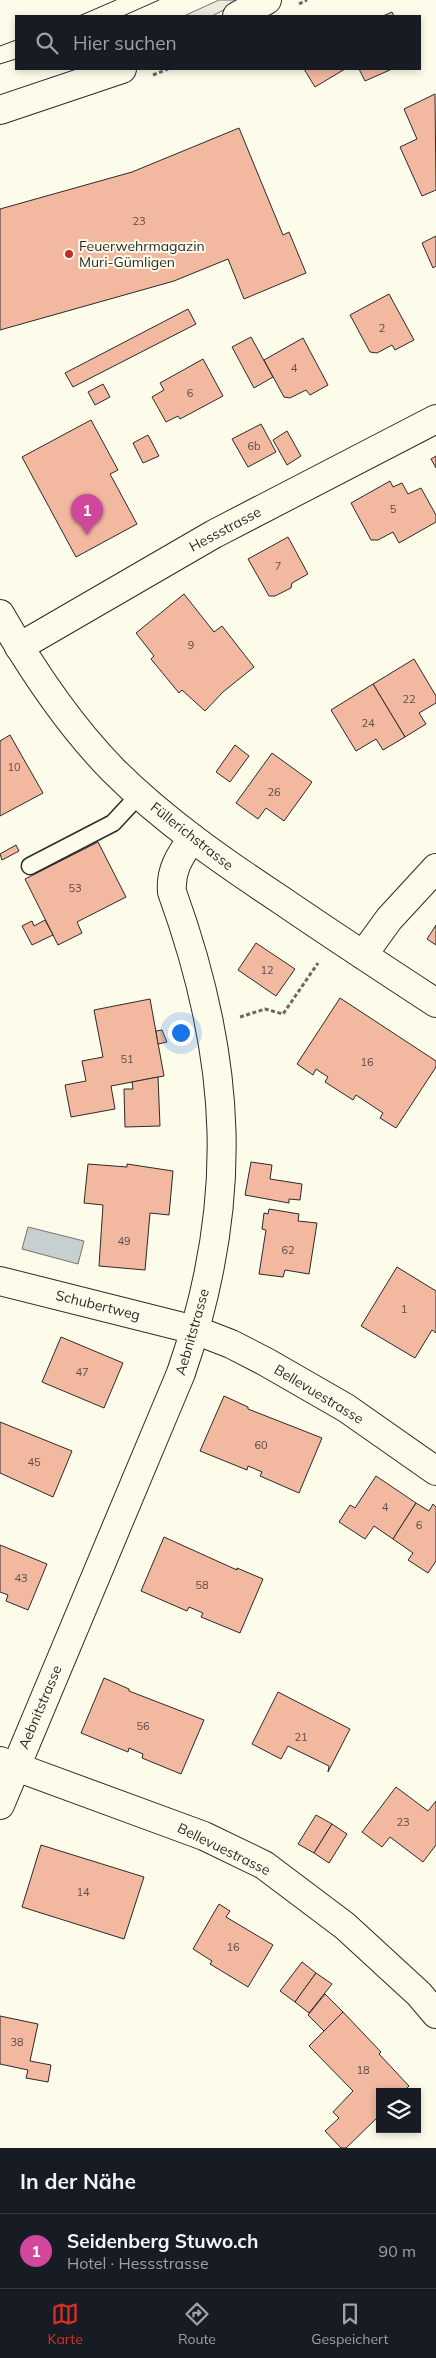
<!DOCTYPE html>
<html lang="de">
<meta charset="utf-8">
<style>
:root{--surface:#171b24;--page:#20242c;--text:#f1f3f6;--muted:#9ea1a6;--line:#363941;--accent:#d93025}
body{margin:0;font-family:Mulish,sans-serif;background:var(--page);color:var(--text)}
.controls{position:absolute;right:15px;bottom:15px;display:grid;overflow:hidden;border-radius:0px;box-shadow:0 2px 8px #0003}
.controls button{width:45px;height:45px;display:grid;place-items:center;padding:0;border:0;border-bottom:1px solid var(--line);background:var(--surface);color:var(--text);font:25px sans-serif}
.you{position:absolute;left:180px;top:1032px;width:18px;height:18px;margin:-12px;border:4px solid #fff;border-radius:50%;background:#1a73e8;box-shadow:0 0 0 8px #1a73e833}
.badge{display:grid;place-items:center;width:32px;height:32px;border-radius:50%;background:var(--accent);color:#fff;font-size:16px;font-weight:700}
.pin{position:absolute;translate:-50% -41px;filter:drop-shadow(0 1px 2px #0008)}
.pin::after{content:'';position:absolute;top:26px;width:18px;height:15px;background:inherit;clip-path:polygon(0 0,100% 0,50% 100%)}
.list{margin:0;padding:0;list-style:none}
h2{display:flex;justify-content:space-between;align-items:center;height:65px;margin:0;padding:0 20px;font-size:21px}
h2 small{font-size:16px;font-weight:400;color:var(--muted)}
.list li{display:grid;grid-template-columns:32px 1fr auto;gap:15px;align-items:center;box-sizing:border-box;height:75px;padding:0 20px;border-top:1px solid var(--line)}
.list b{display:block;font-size:19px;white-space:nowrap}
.list p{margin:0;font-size:16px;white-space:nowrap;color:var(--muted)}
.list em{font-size:16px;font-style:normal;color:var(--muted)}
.icon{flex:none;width:28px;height:28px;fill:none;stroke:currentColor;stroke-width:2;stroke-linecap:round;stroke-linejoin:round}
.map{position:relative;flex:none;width:436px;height:2148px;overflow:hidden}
.search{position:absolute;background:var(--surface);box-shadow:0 2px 8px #0003;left:15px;right:15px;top:15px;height:55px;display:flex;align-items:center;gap:12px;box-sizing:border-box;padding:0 18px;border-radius:0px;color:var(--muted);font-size:19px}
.sheet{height:140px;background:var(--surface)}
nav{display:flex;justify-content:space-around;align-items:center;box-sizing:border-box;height:70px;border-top:1px solid var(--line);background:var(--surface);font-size:14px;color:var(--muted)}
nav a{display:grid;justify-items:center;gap:2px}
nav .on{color:var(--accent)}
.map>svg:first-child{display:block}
.parking{fill:#eceadb;stroke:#74746e}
.water{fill:#c7d0d0;stroke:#74746e}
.building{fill:#f2b8a0;stroke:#2b2b2b}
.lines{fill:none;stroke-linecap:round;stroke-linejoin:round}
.lane-casing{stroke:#2b2b2b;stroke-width:19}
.street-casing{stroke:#2b2b2b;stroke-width:30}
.secondary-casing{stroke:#2b2b2b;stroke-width:30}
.path{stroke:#6a6964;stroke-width:3;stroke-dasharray:4 2.5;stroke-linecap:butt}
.lane{stroke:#fdfbea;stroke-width:16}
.street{stroke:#fdfbea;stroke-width:28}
.secondary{stroke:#fdfbea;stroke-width:28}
.tram{stroke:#2b2b2b;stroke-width:1}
.poi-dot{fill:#c62828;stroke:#fdfbea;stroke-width:2}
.labels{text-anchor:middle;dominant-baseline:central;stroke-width:4;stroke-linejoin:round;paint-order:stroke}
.number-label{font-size:11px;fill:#5d4e48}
.poi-label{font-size:14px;fill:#2b2b2b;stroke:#fdfbea;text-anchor:start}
.street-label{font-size:14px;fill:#2b2b2b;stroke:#fdfbea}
</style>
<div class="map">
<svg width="436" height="2148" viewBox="0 0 436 2148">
<rect width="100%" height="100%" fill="#fdfbea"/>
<path class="parking" d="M219,0H243L212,16H184Z"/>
<path class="water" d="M28,1227L84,1241L78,1264L22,1249Z"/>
<g class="building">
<path d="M392,12L394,16H383Z"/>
<path d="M304,69H345L315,87Z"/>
<path d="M359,69H392L365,81Z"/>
<path d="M435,94L436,190L422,196L400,147L417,139L404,109Z"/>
<path d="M239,128L283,235L289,232L306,273L244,299L228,259L174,281L0,330V209L132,172Z"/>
<path d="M436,236V266L433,268L422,243Z"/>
<path d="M389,294L414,340L395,350L392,345L377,353L370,352L350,315Z"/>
<path d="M188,309L196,324L73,387L65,373Z"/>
<path d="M251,337L273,377L254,388L232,347Z"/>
<path d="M303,338L328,385L310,395L306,390L290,398L284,397L264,360Z"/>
<path d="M203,359L223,396L180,419L178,416L166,422L152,397L164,390L160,383Z"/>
<path d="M103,384L110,397L95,405L88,392Z"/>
<path d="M91,420L118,470L110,474L137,524L76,557L22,457Z"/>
<path d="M261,424L276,452L248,467L232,439Z"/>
<path d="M287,431L301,456L287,465L273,440Z"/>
<path d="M148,435L159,456L143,463L133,443Z"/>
<path d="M436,456V468L431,459Z"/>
<path d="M390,481L393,487L402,483L408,494L421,488L436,515V522L399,543L393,532L378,540H371L351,503Z"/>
<path d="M288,537L308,574L292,583L291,588L275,596H269L248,559Z"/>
<path d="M184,594L214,632L222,626L254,667L223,692L205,711L182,690L179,693L151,659L154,656L136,633Z"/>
<path d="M414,659L436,696V703L419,713L426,724L405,737L373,684Z"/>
<path d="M373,684L405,737L383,750L376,739L356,751L331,710Z"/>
<path d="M10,735L43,793L0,816V741Z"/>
<path d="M235,745L249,756L230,782L216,772Z"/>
<path d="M272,753L312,782L284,821L266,808L258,819L236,803Z"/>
<path d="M98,842L126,897L77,922L82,933L58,945L25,879Z"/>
<path d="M16,845L19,851L2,860L0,854Z"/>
<path d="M45,920L53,935L32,945L22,926L32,921L34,926Z"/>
<path d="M436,925V945L427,939Z"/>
<path d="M256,943L295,969L276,996L238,970Z"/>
<path d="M340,998L436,1061V1067L396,1128L380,1118L383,1113L356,1095L353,1100L325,1082L328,1077L316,1069L313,1075L297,1064Z"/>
<path d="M150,999L164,1076L111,1086L115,1109L71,1117L65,1085L86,1081L82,1061L103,1057L94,1010Z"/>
<path d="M162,1030L167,1042L158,1044L156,1031Z"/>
<path d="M158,1077L160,1126L125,1127L124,1089H133L132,1082Z"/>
<path d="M251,1162L272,1165L270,1179L302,1184L300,1200L289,1199V1203L245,1195Z"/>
<path d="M88,1164L127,1167V1164L173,1171L169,1215L150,1213L145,1270L99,1266L103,1205L84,1203Z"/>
<path d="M269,1209L299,1214L298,1221L317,1223L309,1274L285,1270L283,1277L259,1274L266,1230L262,1229L264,1213L268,1214Z"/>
<path d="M397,1267L436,1291V1333L432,1330L415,1358L361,1326Z"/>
<path d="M61,1337L123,1363L104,1408L42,1382Z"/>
<path d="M224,1396L248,1407V1409L322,1438L299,1493L260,1476L262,1472L248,1466L247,1470L200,1451Z"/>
<path d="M0,1422L72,1451L53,1497L0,1473Z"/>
<path d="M376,1476L416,1503L393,1539L374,1526L365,1539L339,1522L350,1505L355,1508Z"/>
<path d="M416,1503L429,1511L433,1504L436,1507V1561L428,1573L408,1560L413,1553L393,1539Z"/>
<path d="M164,1537L237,1570V1568L263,1579L240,1633L201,1617L203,1613L189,1607L187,1611L141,1591Z"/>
<path d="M0,1545L47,1564L28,1610L6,1601L8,1595L0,1592Z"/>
<path d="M104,1678L129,1689V1691L204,1720L181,1774L142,1758L143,1754L129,1748L128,1752L81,1733Z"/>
<path d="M278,1692L350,1729L328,1772L329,1766L288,1746L281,1759L252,1744Z"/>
<path d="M396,1787L428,1811L436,1801V1845L423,1862L390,1837L382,1847L362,1832Z"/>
<path d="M316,1815L332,1824L314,1853L298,1844Z"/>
<path d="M332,1824L347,1834L329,1863L314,1853Z"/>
<path d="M41,1845L144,1877L124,1939L22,1907Z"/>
<path d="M219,1904L230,1911L226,1917L273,1945L248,1987L210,1964L212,1961L193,1949Z"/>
<path d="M302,1962L316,1973L295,2002L280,1991Z"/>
<path d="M316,1973L332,1984L309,2013L295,2002Z"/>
<path d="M325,1994L343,2012L324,2031L308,2015Z"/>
<path d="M343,2012L381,2052L379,2054L409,2086L403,2092H380V2115L346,2148H341L325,2131L339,2118L333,2112L353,2091L309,2046Z"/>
<path d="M0,2016L38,2024L30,2061L51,2065L48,2082L26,2078L28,2070L0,2064Z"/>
</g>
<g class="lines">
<g class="lane-casing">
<path id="lane" d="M30,866L113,823L139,795"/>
</g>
<g class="street-casing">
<g id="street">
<path d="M19,647L214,534L436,419"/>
<path d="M363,955L389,919L436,868"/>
<path d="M0,1281L195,1330L231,1344L266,1362L346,1408L436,1471"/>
<path d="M0,1761L204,1836L264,1865L345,1926L419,1994L436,2014"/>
<path d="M0,1805L181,1373C240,1203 233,1060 172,892C170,870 180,856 192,838"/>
</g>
</g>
<g class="secondary-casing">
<g id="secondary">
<path d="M237,16L267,0"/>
<path d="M0,110L122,69"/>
<path d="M0,614C32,670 68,724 113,770C163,820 222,861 281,900C332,935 384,969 436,1003"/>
</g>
</g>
<g class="path">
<path d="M299,4L307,0"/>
<path d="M153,75L168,69"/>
<path d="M240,1017L265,1009L283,1014L318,963"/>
</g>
<use href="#lane" class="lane"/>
<use href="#street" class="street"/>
<use href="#secondary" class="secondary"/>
<g class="tram">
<path d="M79,16L116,0"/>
<path d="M123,16L159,0"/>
<path d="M0,46L16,40"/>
<path d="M0,64L16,59"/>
</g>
</g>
<circle class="poi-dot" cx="69" cy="254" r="5"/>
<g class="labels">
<g class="number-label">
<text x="139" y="221">23</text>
<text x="382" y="328">2</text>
<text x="294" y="368">4</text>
<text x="190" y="393">6</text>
<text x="254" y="446">6b</text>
<text x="393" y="509">5</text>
<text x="278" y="566">7</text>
<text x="191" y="645">9</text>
<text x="409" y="699">22</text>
<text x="368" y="723">24</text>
<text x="14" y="767">10</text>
<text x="274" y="792">26</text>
<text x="75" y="888">53</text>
<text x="267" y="970">12</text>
<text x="127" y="1059">51</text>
<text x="367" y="1062">16</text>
<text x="124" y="1241">49</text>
<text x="288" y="1250">62</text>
<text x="404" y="1309">1</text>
<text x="82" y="1372">47</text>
<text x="261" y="1445">60</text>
<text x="34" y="1462">45</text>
<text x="385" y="1507">4</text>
<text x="419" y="1525">6</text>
<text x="21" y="1578">43</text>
<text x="202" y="1585">58</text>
<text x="143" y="1726">56</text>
<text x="301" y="1737">21</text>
<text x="403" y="1822">23</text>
<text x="83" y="1892">14</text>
<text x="233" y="1947">16</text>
<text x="17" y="2042">38</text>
<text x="363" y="2070">18</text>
</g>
<g class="poi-label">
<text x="79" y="246">Feuerwehrmagazin<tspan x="79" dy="16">Muri-Gümligen</tspan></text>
</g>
<g class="street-label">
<text transform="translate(225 529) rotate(-28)">Hessstrasse</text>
<text transform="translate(192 836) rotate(38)">Füllerichstrasse</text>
<text transform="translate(98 1305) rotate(14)">Schubertweg</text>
<text transform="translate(192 1332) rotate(-74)">Aebnitstrasse</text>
<text transform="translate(319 1394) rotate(31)">Bellevuestrasse</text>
<text transform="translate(40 1707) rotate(-67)">Aebnitstrasse</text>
<text transform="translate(224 1849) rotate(26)">Bellevuestrasse</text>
</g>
</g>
</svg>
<div class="controls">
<button><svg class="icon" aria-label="layers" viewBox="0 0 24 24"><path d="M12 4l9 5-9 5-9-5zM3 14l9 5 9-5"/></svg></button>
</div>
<div class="you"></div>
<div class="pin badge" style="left:87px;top:535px;background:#d1479c">1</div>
<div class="search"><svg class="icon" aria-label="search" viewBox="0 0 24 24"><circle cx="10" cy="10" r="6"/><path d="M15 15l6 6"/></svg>Hier suchen</div>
</div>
<section class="sheet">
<h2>In der Nähe<small></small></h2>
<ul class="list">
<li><span class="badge" style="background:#d1479c">1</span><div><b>Seidenberg Stuwo.ch</b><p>Hotel · Hessstrasse</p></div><em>90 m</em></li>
</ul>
</section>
<nav>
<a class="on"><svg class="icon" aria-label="map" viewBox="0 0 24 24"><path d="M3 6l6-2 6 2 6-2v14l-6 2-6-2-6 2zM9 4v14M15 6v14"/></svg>Karte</a>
<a><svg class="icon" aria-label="directions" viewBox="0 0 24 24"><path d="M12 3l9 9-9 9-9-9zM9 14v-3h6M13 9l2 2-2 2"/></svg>Route</a>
<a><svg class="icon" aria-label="saved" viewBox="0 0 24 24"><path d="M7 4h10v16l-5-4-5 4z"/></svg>Gespeichert</a>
</nav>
